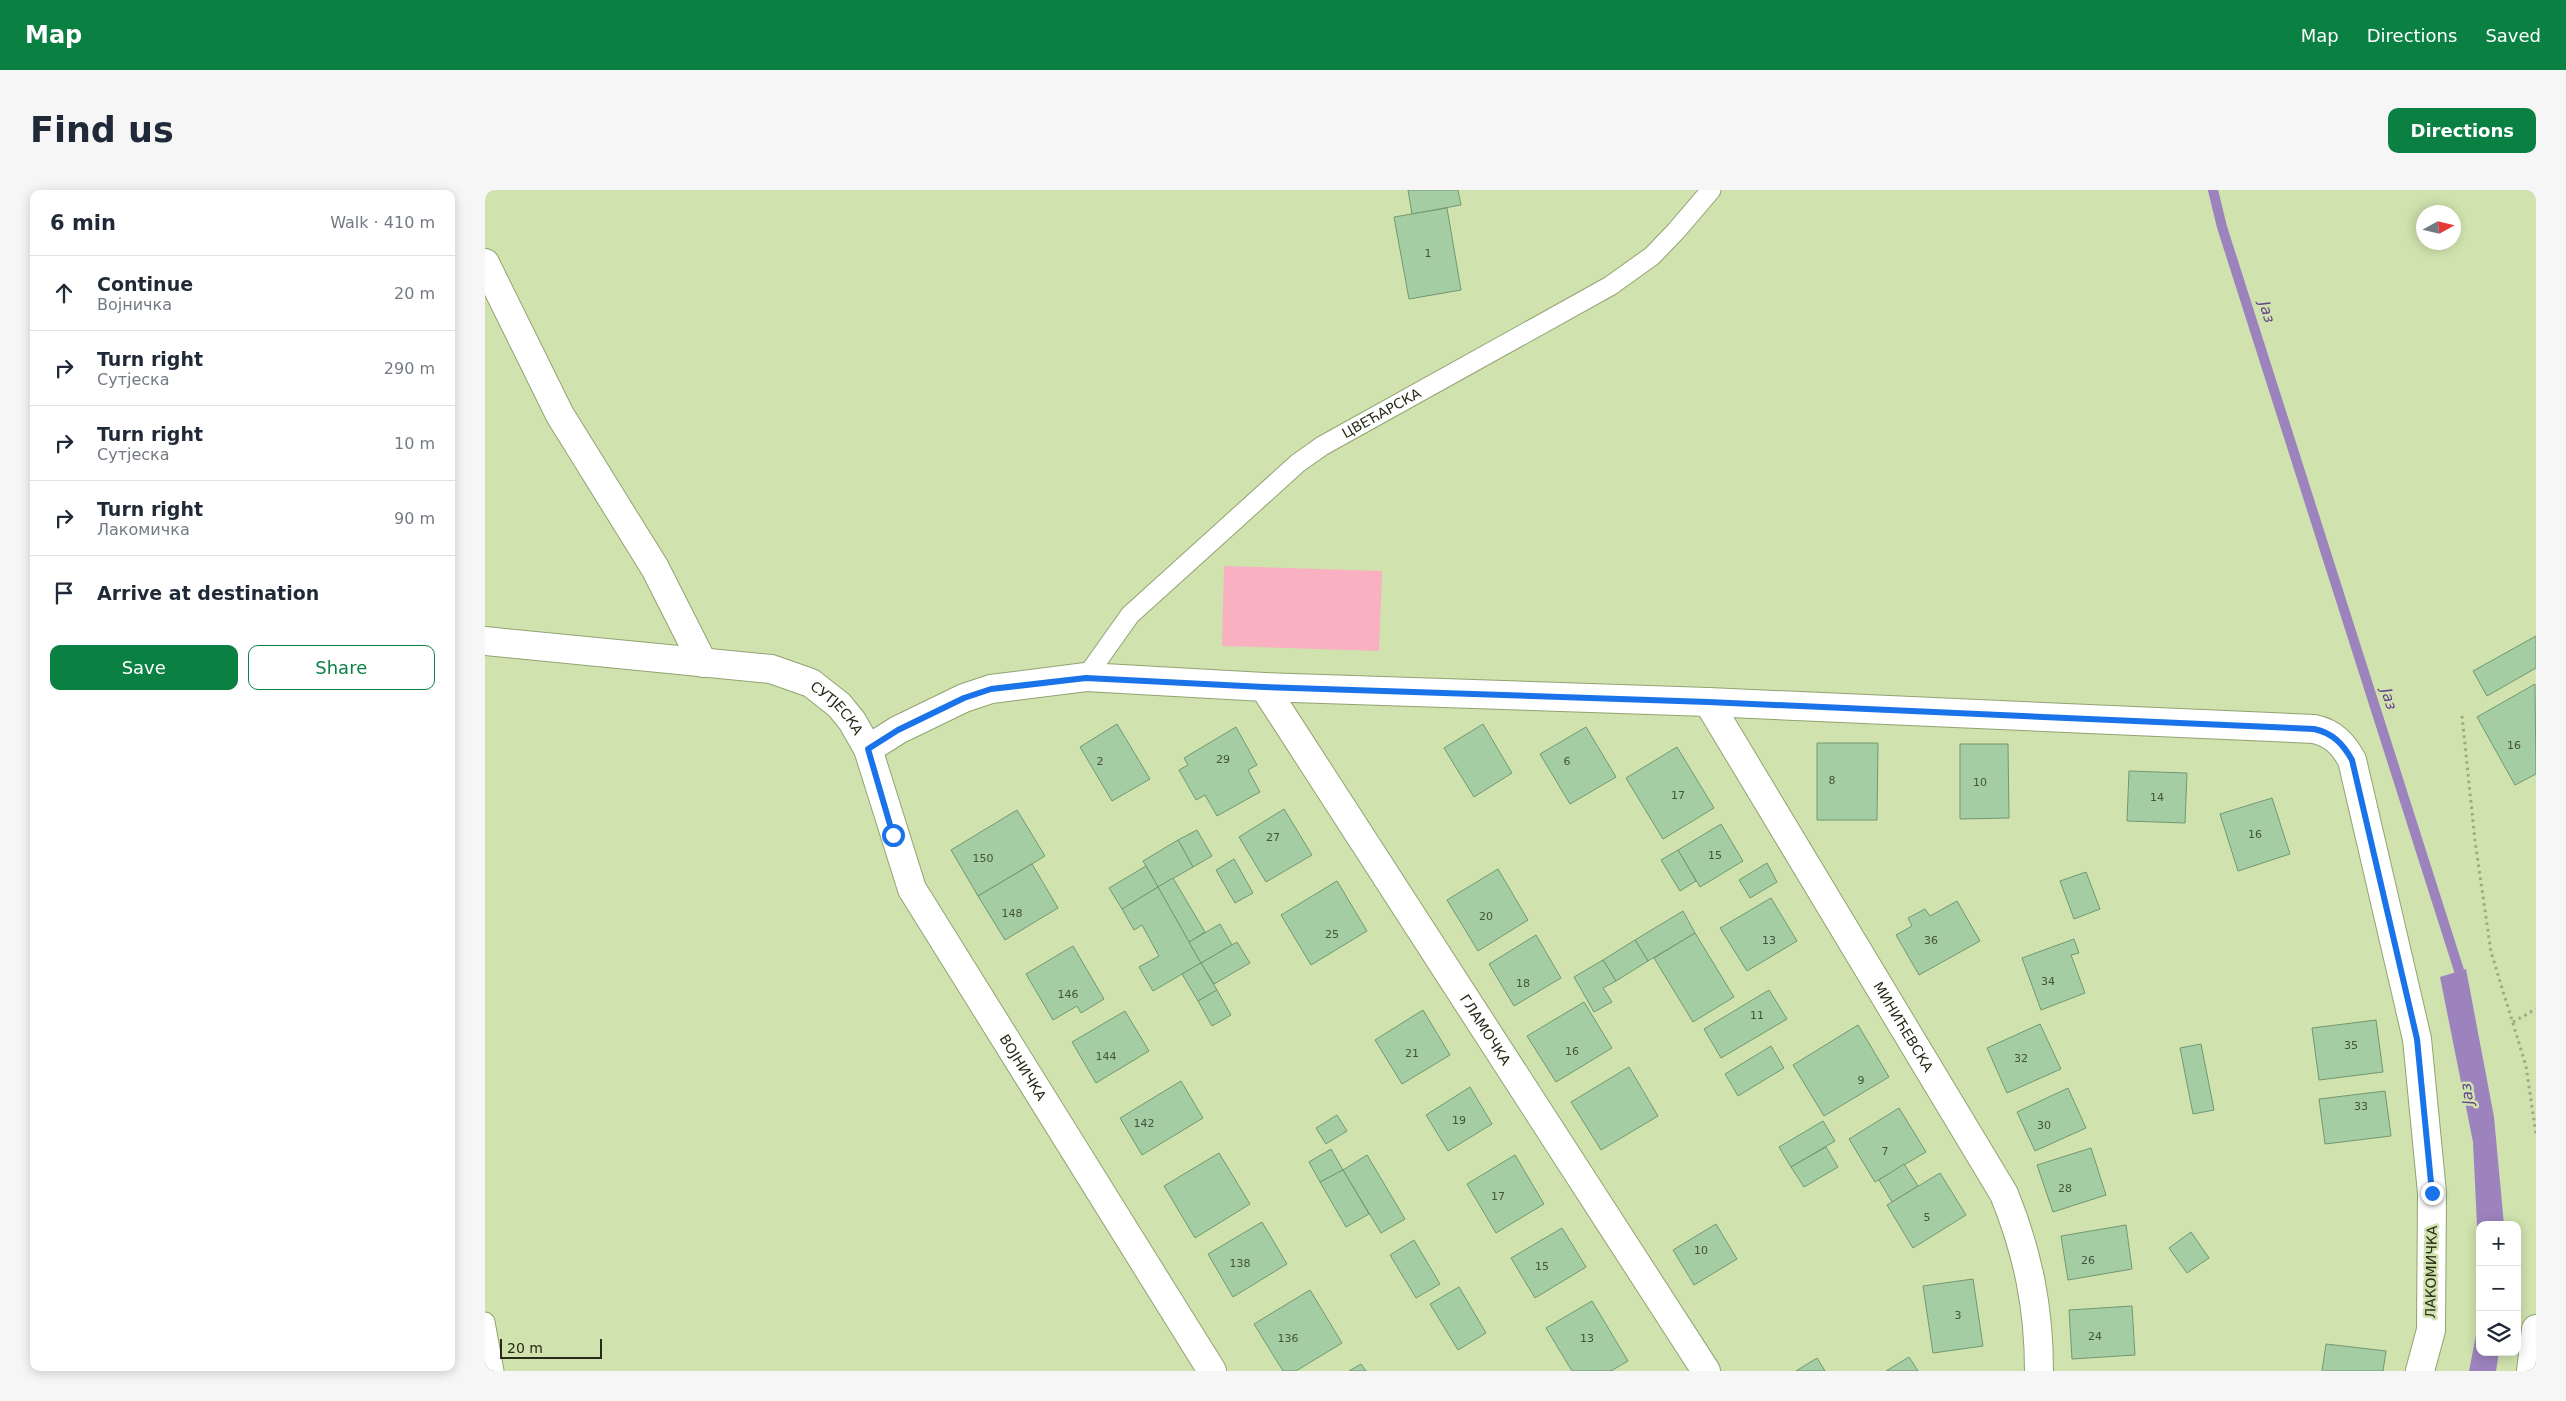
<!DOCTYPE html>
<meta charset="utf-8">
<style>
:root{--surface:#fff;--page:#f6f6f7;--text:#1f2937;--muted:#747a83;--line:#e0e1e3;--accent:#0b8043}
body{margin:0;font-family:"DejaVu Sans",sans-serif;background:var(--page);color:var(--text)}
.controls{position:absolute;right:15px;bottom:15px;display:grid;overflow:hidden;border-radius:10px;box-shadow:0 2px 12px #0003}
.controls button{width:45px;height:45px;display:grid;place-items:center;padding:0;border:0;border-bottom:1px solid var(--line);background:var(--surface);color:var(--text);font:25px sans-serif}
.compass{position:absolute;left:1931px;top:15px;width:45px;height:45px;border-radius:50%;background:var(--surface);box-shadow:0 2px 12px #0003;rotate:82deg}
.scale{position:absolute;left:15px;bottom:12px;width:102px;box-sizing:border-box;padding-left:5px;border:2px solid #252b17;border-top:0;font-size:14px;line-height:18px;white-space:nowrap;color:#252b17;-webkit-text-stroke:4px #d0e2ae;paint-order:stroke}
.stop{position:absolute;width:15px;height:15px;margin:-11px;border:4px solid #1a73e8;border-radius:50%;background:#fff}
.stop.end{background:#1a73e8;border-color:#fff;box-shadow:0 1px 5px #0008}
.list{margin:0;padding:0;list-style:none}
h2{display:flex;justify-content:space-between;align-items:center;height:65px;margin:0;padding:0 20px;font-size:21px}
h2 small{font-size:16px;font-weight:400;color:var(--muted)}
.list li{display:grid;grid-template-columns:32px 1fr auto;gap:15px;align-items:center;box-sizing:border-box;height:75px;padding:0 20px;border-top:1px solid var(--line)}
.list b{display:block;font-size:19px;white-space:nowrap}
.list p{margin:0;font-size:16px;white-space:nowrap;color:var(--muted)}
.list em{font-size:16px;font-style:normal;color:var(--muted)}
.actions{display:flex;gap:10px;padding:15px 20px}
.actions a{flex:1;padding:11px 0;border:1px solid var(--accent);border-radius:10px;text-align:center;font-size:18px;color:var(--accent)}
.actions .main{background:var(--accent);color:#fff}
.icon{flex:none;width:28px;height:28px;fill:none;stroke:currentColor;stroke-width:2;stroke-linecap:round;stroke-linejoin:round}
.map{position:relative;flex:none;width:2051px;height:1181px;overflow:hidden;border-radius:10px}
header{display:flex;align-items:center;gap:30px;box-sizing:border-box;height:70px;padding:0 25px;background:var(--accent);color:#fff}
header strong{font-size:24px}
nav{display:flex;gap:28px;margin-inline-start:auto;font-size:18px}
.intro{display:flex;align-items:center;justify-content:space-between;box-sizing:border-box;height:120px;padding:0 30px}
h1{margin:0;font-size:35px}
.button{padding:12px 22px;border-radius:10px;background:var(--accent);color:#fff;font-size:18px;font-weight:700}
main{display:flex;gap:30px;padding:0 30px}
aside{flex:1;background:var(--surface);border-radius:10px;box-shadow:0 2px 12px #0003}
.map>svg:first-child{display:block}
.green{fill:#f9b0c1}
.water{fill:#9c83be}
.lines{fill:none;stroke-linecap:round;stroke-linejoin:round}
.stream{stroke:#9c83be;stroke-width:10}
.building{fill:#a5cda3;stroke:#729870}
.service-casing{stroke:#92a372;stroke-width:21}
.minor-casing{stroke:#92a372;stroke-width:30}
.path{stroke:#9baa7f;stroke-width:3;stroke-dasharray:2.5 4;stroke-linecap:butt}
.service{stroke:#fff;stroke-width:19}
.minor{stroke:#fff;stroke-width:28}
.route{stroke:#1a73e8;stroke-width:6}
.labels{text-anchor:middle;dominant-baseline:central;stroke-width:5;stroke-linejoin:round;paint-order:stroke}
.number-label{font-size:11px;fill:#45543a}
.street-label{font-size:14px;fill:#252b17;stroke:#d0e2ae}
.water-label{font-size:15px;font-style:italic;fill:#65428c;stroke:#d0e2ae}
</style>
<header>
<strong>Map</strong>
<nav><a>Map</a><a>Directions</a><a>Saved</a></nav>
</header>
<div class="intro"><h1>Find us</h1><a class="button">Directions</a></div>
<main>
<aside>
<h2>6 min<small>Walk · 410 m</small></h2>
<ul class="list">
<li><svg class="icon" aria-label="ahead" viewBox="0 0 24 24"><path d="M12 20V5M6 11l6-6 6 6"/></svg><div><b>Continue</b><p>Војничка</p></div><em>20 m</em></li>
<li><svg class="icon" aria-label="right" viewBox="0 0 24 24"><path d="M7 20v-9h11M14 6l5 5-5 5"/></svg><div><b>Turn right</b><p>Сутјеска</p></div><em>290 m</em></li>
<li><svg class="icon" aria-label="right" viewBox="0 0 24 24"><path d="M7 20v-9h11M14 6l5 5-5 5"/></svg><div><b>Turn right</b><p>Сутјеска</p></div><em>10 m</em></li>
<li><svg class="icon" aria-label="right" viewBox="0 0 24 24"><path d="M7 20v-9h11M14 6l5 5-5 5"/></svg><div><b>Turn right</b><p>Лакомичка</p></div><em>90 m</em></li>
<li><svg class="icon" aria-label="arrive" viewBox="0 0 24 24"><path d="M6 21V4h12l-3 4 3 4H6"/></svg><div><b>Arrive at destination</b></div></li>
</ul>
<div class="actions"><a class="main">Save</a><a>Share</a></div>
</aside>
<div class="map">
<svg width="2051" height="1181" viewBox="0 0 2051 1181">
<rect width="100%" height="100%" fill="#d0e2ae"/>
<path class="green" d="M739,376L897,381L894,461L737,456Z"/>
<g class="water">
<path d="M1981,779L2009,927L2019,1035H1995V1097L1988,952L1955,787Z"/>
<path d="M1995,1125V1162H2014L2011,1181H1984Z"/>
</g>
<g class="lines">
<path class="stream" d="M1728,0L1737,37L1978,793"/>
</g>
<g class="building">
<path d="M923,0H973L976,15L927,24Z"/>
<path d="M962,18L976,100L924,109L909,27Z"/>
<path d="M2051,446V478L2002,506L1988,481Z"/>
<path d="M2050,494L2051,584L2030,595L1992,527Z"/>
<path d="M632,534L665,589L627,611L595,557Z"/>
<path d="M998,534L1027,583L989,607L959,558Z"/>
<path d="M751,537L772,575L763,580L775,602L732,626L720,605L711,610L694,580L703,575L699,568Z"/>
<path d="M1101,537L1131,587L1085,614L1055,564Z"/>
<path d="M1332,553H1393L1392,630H1332Z"/>
<path d="M1475,554H1523L1524,628L1475,629Z"/>
<path d="M1192,557L1229,618L1178,649L1141,588Z"/>
<path d="M1644,581L1702,583L1700,633L1642,631Z"/>
<path d="M1787,608L1805,664L1753,681L1735,624Z"/>
<path d="M799,619L827,665L781,692L754,647Z"/>
<path d="M532,620L560,666L493,706L466,660Z"/>
<path d="M1236,634L1258,671L1215,697L1193,660Z"/>
<path d="M712,640L727,666L708,677L693,650Z"/>
<path d="M693,650L708,677L673,697L658,671Z"/>
<path d="M1193,660L1211,691L1195,701L1176,670Z"/>
<path d="M749,669L768,703L750,713L731,680Z"/>
<path d="M1282,673L1292,692L1265,708L1254,690Z"/>
<path d="M547,674L573,718L520,750L493,706Z"/>
<path d="M661,676L673,697L637,719L624,698Z"/>
<path d="M1013,679L1043,730L993,761L962,710Z"/>
<path d="M1601,682L1615,719L1589,729L1575,691Z"/>
<path d="M688,688L720,742L704,752L673,697Z"/>
<path d="M852,691L882,741L826,775L796,725Z"/>
<path d="M673,697L716,773L668,801L654,777L674,766L657,735L649,740L637,719Z"/>
<path d="M1286,708L1312,751L1262,781L1235,738Z"/>
<path d="M1472,711L1495,751L1434,785L1411,745L1427,736L1423,728L1440,719L1445,726Z"/>
<path d="M1198,721L1210,743L1163,771L1150,750Z"/>
<path d="M735,734L747,755L716,773L704,752Z"/>
<path d="M1210,743L1249,807L1208,832L1169,768Z"/>
<path d="M1051,745L1076,788L1029,816L1004,774Z"/>
<path d="M1589,749L1594,763L1586,765L1600,803L1556,820L1537,768Z"/>
<path d="M1150,750L1163,771L1131,791L1118,770Z"/>
<path d="M752,752L765,773L729,794L716,773Z"/>
<path d="M588,756L619,809L596,823L592,816L568,830L541,784Z"/>
<path d="M1118,770L1131,791L1118,798L1127,812L1109,822L1089,787Z"/>
<path d="M716,773L732,800L713,811L697,784Z"/>
<path d="M732,800L746,825L727,836L713,811Z"/>
<path d="M1284,800L1302,829L1236,868L1219,839Z"/>
<path d="M1099,812L1127,858L1071,892L1042,846Z"/>
<path d="M938,820L965,865L917,894L890,850Z"/>
<path d="M640,821L664,861L611,893L587,852Z"/>
<path d="M1891,830L1898,882L1834,890L1827,838Z"/>
<path d="M1555,834L1576,879L1522,903L1502,858Z"/>
<path d="M1373,835L1404,887L1339,926L1308,875Z"/>
<path d="M1716,854L1729,920L1708,924L1695,858Z"/>
<path d="M1286,856L1299,878L1253,906L1240,884Z"/>
<path d="M1144,877L1173,926L1116,960L1086,912Z"/>
<path d="M696,891L718,928L657,965L635,928Z"/>
<path d="M985,897L1007,934L963,961L941,925Z"/>
<path d="M1583,898L1601,938L1550,961L1532,922Z"/>
<path d="M1900,901L1906,946L1840,954L1834,909Z"/>
<path d="M1414,918L1441,962L1390,992L1364,949Z"/>
<path d="M852,925L862,941L841,954L831,938Z"/>
<path d="M1338,931L1350,951L1306,977L1294,957Z"/>
<path d="M1341,957L1353,977L1319,997L1306,977Z"/>
<path d="M1606,958L1621,1005L1568,1022L1552,975Z"/>
<path d="M846,959L858,980L835,992L824,972Z"/>
<path d="M734,963L765,1014L710,1048L679,996Z"/>
<path d="M882,965L920,1029L896,1043L858,980Z"/>
<path d="M1030,965L1059,1014L1011,1043L982,994Z"/>
<path d="M1419,974L1433,996L1407,1012L1394,990Z"/>
<path d="M858,980L884,1024L861,1037L835,992Z"/>
<path d="M1455,983L1481,1025L1428,1058L1402,1015Z"/>
<path d="M777,1032L802,1074L748,1107L723,1064Z"/>
<path d="M1231,1034L1252,1069L1209,1095L1188,1060Z"/>
<path d="M1641,1035L1647,1079L1583,1090L1576,1046Z"/>
<path d="M1077,1038L1101,1077L1050,1108L1026,1068Z"/>
<path d="M1706,1042L1724,1068L1702,1083L1684,1058Z"/>
<path d="M929,1050L955,1094L931,1108L905,1065Z"/>
<path d="M1488,1089L1498,1156L1448,1163L1438,1096Z"/>
<path d="M974,1097L1001,1143L973,1160L945,1114Z"/>
<path d="M825,1100L857,1153L811,1181H798L769,1134Z"/>
<path d="M1107,1111L1143,1171L1126,1181H1087L1061,1138Z"/>
<path d="M1647,1116L1650,1165L1587,1169L1584,1120Z"/>
<path d="M1841,1154L1901,1161L1898,1181H1837Z"/>
<path d="M1424,1167L1433,1181H1401Z"/>
<path d="M1332,1168L1340,1181H1311Z"/>
<path d="M876,1174L881,1181H864Z"/>
</g>
<g class="lines">
<g class="service-casing">
<g id="service">
<path id="s1" d="M601,487L645,425L813,273L837,256L1125,96L1167,66L1191,41L1226,0"/>
<path d="M0,1132L9,1181"/>
</g>
</g>
<g class="minor-casing">
<g id="minor">
<path d="M0,73L75,225L170,378L218,473"/>
<path id="s2" d="M0,451L286,479L326,493L354,515L367,531L383,559L427,699L727,1181"/>
<path id="s3" d="M779,497L1221,1181"/>
<path id="s4" d="M1223,512L1519,1004C1543,1063 1554,1118 1554,1181"/>
<path d="M383,559L413,540L479,508L506,499L601,487L779,497L1223,512L1829,539C1848,543 1858,554 1867,570L1932,849L1947,1003L1946,1140L1935,1181"/>
<path d="M2046,1181L2051,1139"/>
</g>
</g>
<g class="path">
<path d="M1977,526L1990,651L2006,762L2041,876L2051,944"/>
<path d="M2028,832L2051,819"/>
</g>
<use href="#service" class="service"/>
<use href="#minor" class="minor"/>
</g>
<g class="lines">
<path class="route" d="M408,645L383,559L413,540L479,508L506,499L601,488L779,497L1223,512L1829,539C1848,543 1858,554 1867,570L1932,849L1947,1003"/>
</g>
<g class="labels">
<g class="number-label">
<text x="943" y="63">1</text>
<text x="2029" y="555">16</text>
<text x="738" y="569">29</text>
<text x="615" y="571">2</text>
<text x="1082" y="571">6</text>
<text x="1347" y="590">8</text>
<text x="1495" y="592">10</text>
<text x="1193" y="605">17</text>
<text x="1672" y="607">14</text>
<text x="1770" y="644">16</text>
<text x="788" y="647">27</text>
<text x="1230" y="665">15</text>
<text x="498" y="668">150</text>
<text x="527" y="723">148</text>
<text x="1001" y="726">20</text>
<text x="847" y="744">25</text>
<text x="1284" y="750">13</text>
<text x="1446" y="750">36</text>
<text x="1563" y="791">34</text>
<text x="1038" y="793">18</text>
<text x="583" y="804">146</text>
<text x="1272" y="825">11</text>
<text x="1866" y="855">35</text>
<text x="1087" y="861">16</text>
<text x="927" y="863">21</text>
<text x="621" y="866">144</text>
<text x="1536" y="868">32</text>
<text x="1376" y="890">9</text>
<text x="1876" y="916">33</text>
<text x="974" y="930">19</text>
<text x="659" y="933">142</text>
<text x="1559" y="935">30</text>
<text x="1400" y="961">7</text>
<text x="1580" y="998">28</text>
<text x="1013" y="1006">17</text>
<text x="1442" y="1027">5</text>
<text x="1216" y="1060">10</text>
<text x="1603" y="1070">26</text>
<text x="755" y="1073">138</text>
<text x="1057" y="1076">15</text>
<text x="1473" y="1125">3</text>
<text x="1610" y="1146">24</text>
<text x="803" y="1148">136</text>
<text x="1102" y="1148">13</text>
</g>
<g class="street-label">
<text stroke="none"><textPath href="#s1" startOffset="400">ЦВЕЋАРСКА</textPath></text>
<text stroke="none"><textPath href="#s2" startOffset="366">СУТЈЕСКА</textPath></text>
<text stroke="none"><textPath href="#s4" startOffset="379">МИНИЋЕВСКА</textPath></text>
<text stroke="none"><textPath href="#s3" startOffset="408">ГЛАМОЧКА</textPath></text>
<text stroke="none"><textPath href="#s2" startOffset="775">ВОЈНИЧКА</textPath></text>
<text transform="translate(1946 1082) rotate(-89)">ЛАКОМИЧКА</text>
</g>
<g class="water-label">
<text transform="translate(1782 122) rotate(72)">Јаз</text>
<text transform="translate(1904 509) rotate(72)">Јаз</text>
<text transform="translate(1982 904) rotate(-97)">Јаз</text>
</g>
</g>
</svg>
<div class="controls">
<button>+</button>
<button>−</button>
<button><svg class="icon" aria-label="layers" viewBox="0 0 24 24"><path d="M12 4l9 5-9 5-9-5zM3 14l9 5 9-5"/></svg></button>
</div>
<svg class="compass" viewBox="-18 -18 36 36"><path d="M0-13l5 13h-10z" fill="#e53935"/><path d="M0 13l5-13h-10z" fill="#747a83"/></svg>
<div class="scale">20 m</div>
<div class="stop" style="left:408px;top:645px"></div>
<div class="stop end" style="left:1947px;top:1003px"></div>
</div>
</main>
